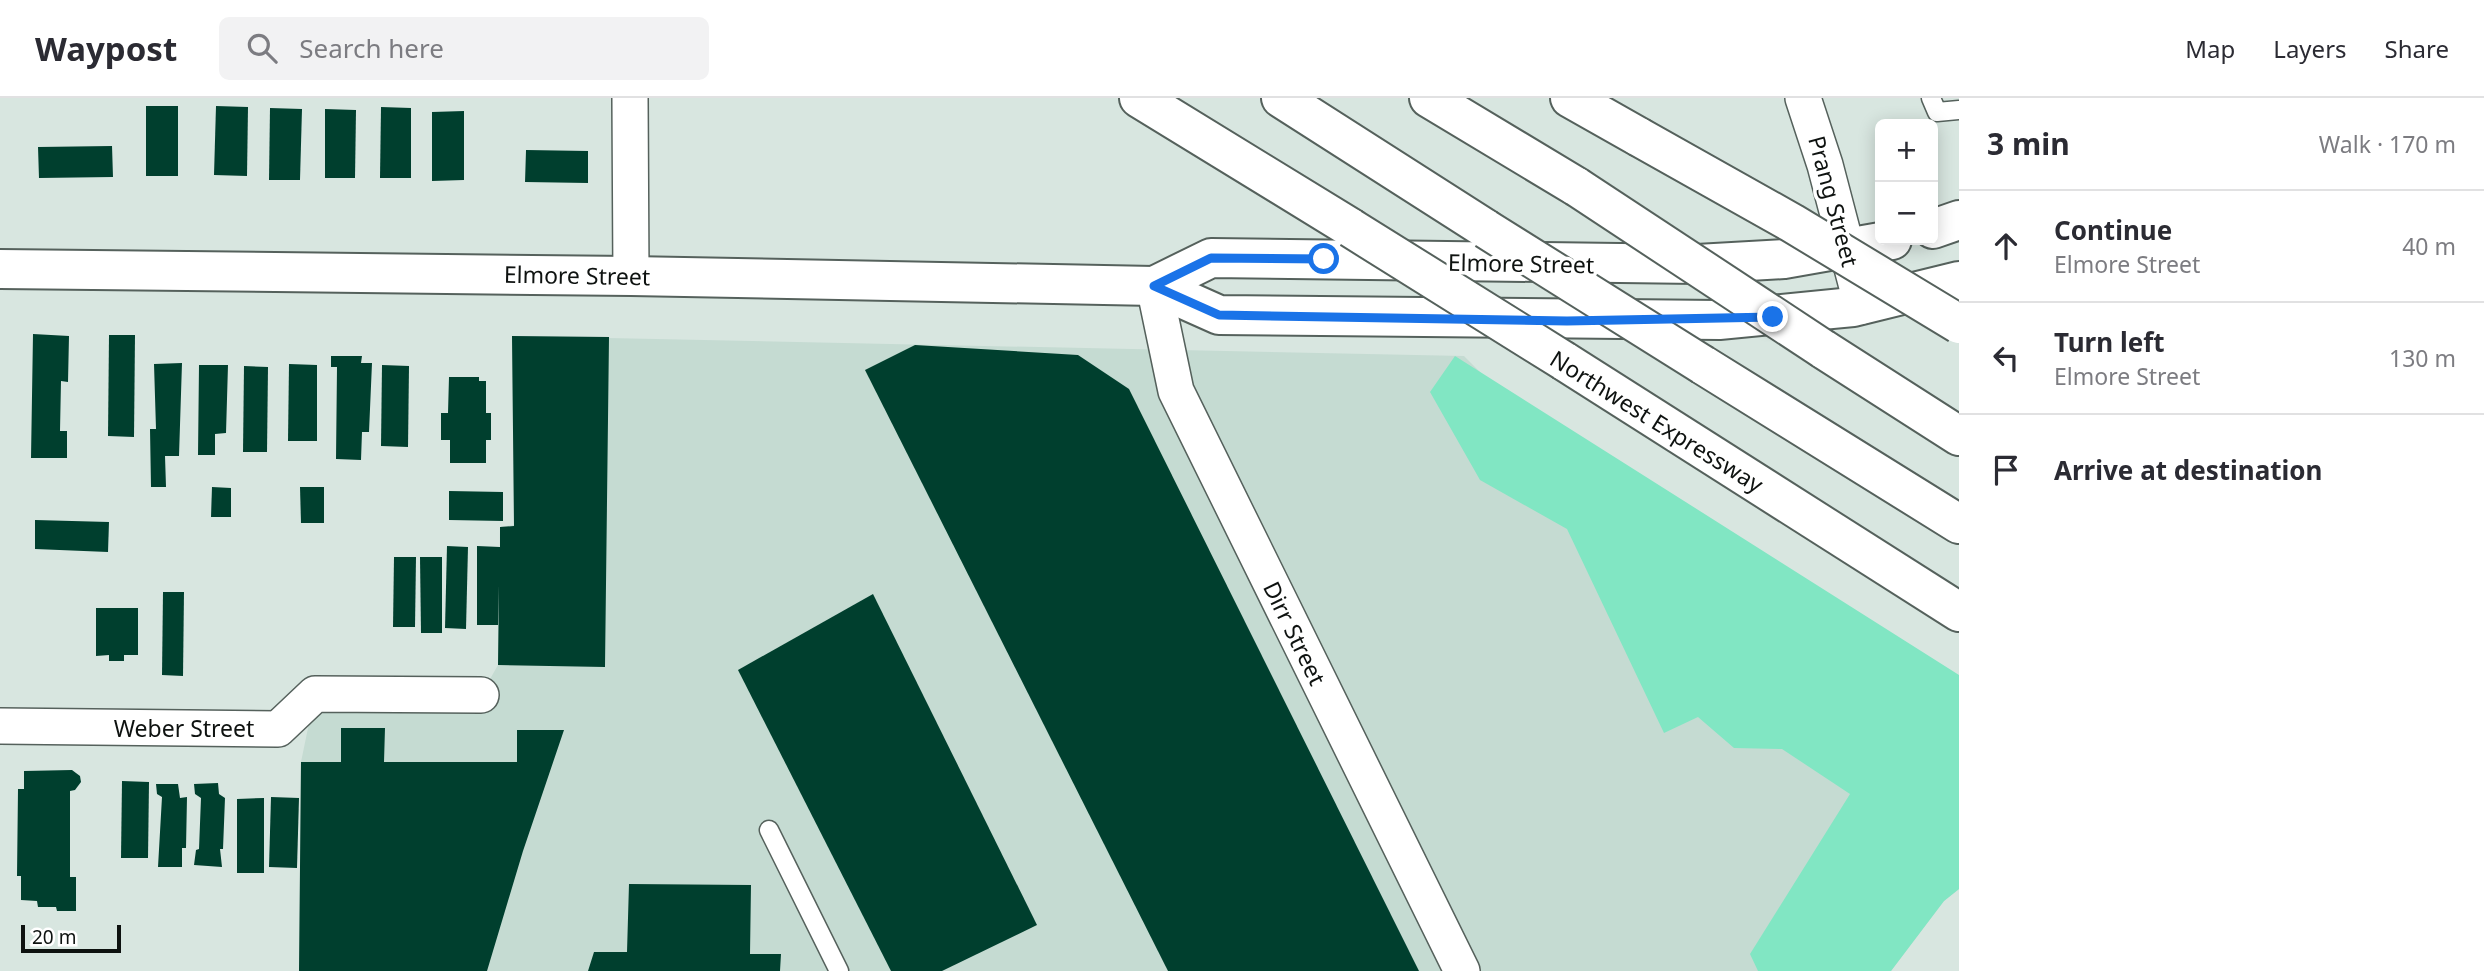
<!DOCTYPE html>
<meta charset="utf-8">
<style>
:root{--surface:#fff;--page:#f2f2f3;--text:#2b2b33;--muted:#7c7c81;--line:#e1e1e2}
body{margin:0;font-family:"Noto Sans",sans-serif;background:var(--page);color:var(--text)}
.controls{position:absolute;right:21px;top:21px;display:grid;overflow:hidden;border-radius:10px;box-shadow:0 4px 18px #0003}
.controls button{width:63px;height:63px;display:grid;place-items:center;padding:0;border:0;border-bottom:2px solid var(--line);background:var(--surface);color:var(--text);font:35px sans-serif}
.scale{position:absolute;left:21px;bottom:18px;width:100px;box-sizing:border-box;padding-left:7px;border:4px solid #0e1210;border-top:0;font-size:19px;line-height:24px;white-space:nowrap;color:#0e1210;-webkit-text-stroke:5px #fff;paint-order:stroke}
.stop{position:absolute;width:21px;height:21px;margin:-16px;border:5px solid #1a73e8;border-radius:50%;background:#fff}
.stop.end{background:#1a73e8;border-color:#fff;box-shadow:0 2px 7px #0008}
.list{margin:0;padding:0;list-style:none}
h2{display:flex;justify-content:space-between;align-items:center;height:91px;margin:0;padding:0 28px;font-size:30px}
h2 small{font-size:23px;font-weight:400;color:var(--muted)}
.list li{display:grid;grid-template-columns:46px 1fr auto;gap:21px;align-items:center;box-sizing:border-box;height:112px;padding:0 28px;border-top:2px solid var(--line)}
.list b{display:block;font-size:26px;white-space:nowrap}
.list p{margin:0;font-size:23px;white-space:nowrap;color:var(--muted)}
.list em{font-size:23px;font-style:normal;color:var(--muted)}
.icon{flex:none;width:38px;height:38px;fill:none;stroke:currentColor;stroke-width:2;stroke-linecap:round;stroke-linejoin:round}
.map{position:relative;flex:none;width:1959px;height:873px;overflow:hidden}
header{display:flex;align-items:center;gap:42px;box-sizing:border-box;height:98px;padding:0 35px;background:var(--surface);border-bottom:2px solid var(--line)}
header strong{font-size:33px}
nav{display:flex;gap:38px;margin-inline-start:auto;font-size:24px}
.search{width:490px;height:63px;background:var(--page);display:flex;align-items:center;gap:18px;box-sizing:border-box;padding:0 24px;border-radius:10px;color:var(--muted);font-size:26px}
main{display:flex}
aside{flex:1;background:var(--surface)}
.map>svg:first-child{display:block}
.built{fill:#c5dbd2}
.green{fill:#81e6c3}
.building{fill:#003f2e}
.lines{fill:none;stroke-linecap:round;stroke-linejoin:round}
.lane-casing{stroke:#55615c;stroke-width:21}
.street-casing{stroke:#55615c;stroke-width:38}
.primary-casing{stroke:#55615c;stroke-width:42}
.highway-casing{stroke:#55615c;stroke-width:42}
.lane{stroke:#fff;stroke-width:18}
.street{stroke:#fff;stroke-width:35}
.primary{stroke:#fff;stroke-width:38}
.highway{stroke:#fff;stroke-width:38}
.highway-bridge-casing{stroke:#55615c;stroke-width:42;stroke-linecap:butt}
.highway-bridge{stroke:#fff;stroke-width:38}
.route{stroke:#1a73e8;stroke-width:9}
.labels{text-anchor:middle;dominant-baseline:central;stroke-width:7;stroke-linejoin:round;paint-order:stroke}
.street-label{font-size:23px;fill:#0e1210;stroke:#fff}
</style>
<header>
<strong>Waypost</strong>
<div class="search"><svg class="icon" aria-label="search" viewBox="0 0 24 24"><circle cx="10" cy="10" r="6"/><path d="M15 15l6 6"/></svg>Search here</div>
<nav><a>Map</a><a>Layers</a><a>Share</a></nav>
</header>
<main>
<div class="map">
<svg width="1959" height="873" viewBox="0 0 1959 873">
<rect width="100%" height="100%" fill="#d8e6e0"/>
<path class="built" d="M512,238L1464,258L1877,672L1959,791L1944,803L1891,873H299L301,664L315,596L481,597L498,567L500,429L514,427Z"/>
<path class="green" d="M1455,258L1959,577V791L1944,803L1891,873H1758L1750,856L1850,696L1782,651L1734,650L1698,619L1664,635L1567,431L1480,382L1430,294Z"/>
<g class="building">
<rect x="146" y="8" width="32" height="70"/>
<path d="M216,8L248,9L247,78L214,77Z"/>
<path d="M381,9L411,10V80H380Z"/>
<path d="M270,10L302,11L300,82H269Z"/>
<path d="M325,11L356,12L355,80H325Z"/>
<path d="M464,13V82L432,83V14Z"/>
<path d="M112,48L113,79L39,80L38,49Z"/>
<path d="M526,52L588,53V85L525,84Z"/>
<path d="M33,236L69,238L68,284L61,283L60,333H67V360H31Z"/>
<path d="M109,237H135L134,339L108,338Z"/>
<path d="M512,238L609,239L605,569L498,567L499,487L498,527H477V448L500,449V429L514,428Z"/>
<path d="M915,247L1078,257L1129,291L1419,873H1168L865,272Z"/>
<path d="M331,258H362L361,265H372L369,334H362L361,362L336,361L337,269H331Z"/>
<path d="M182,265L179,358H165L166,389H151L150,331H156L154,266Z"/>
<path d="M289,266L317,267V343H288Z"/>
<path d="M199,267H228L226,335L215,336V357H198Z"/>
<path d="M382,267L409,268L408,349L381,348Z"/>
<path d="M244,268L268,269L267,354H243Z"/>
<path d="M449,279H479V283H486V315H491V342H486V365H450V342H441V315H448Z"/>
<path d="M212,389L231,390V419H211Z"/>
<path d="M300,389H324V425H301Z"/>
<path d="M449,393L503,394V423L449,422Z"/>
<path d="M35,422L109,424L108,454L35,451Z"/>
<path d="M447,448L468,449L466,531L445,530Z"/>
<path d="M394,459H416L415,529H393Z"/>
<path d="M420,459H442V535H421Z"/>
<path d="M163,494H184L183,578L162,577Z"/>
<path d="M873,496L1037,827L942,873H891L738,572Z"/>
<path d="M96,510H138V557H124V563H109V557L96,558Z"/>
<path d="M341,630H385L384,664H517V632H564L523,753L487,873H299L301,664H341Z"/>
<path d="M72,672L80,678L81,684L75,692L70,693V779H76V813H57L56,809H38L37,803L21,802V778H17L18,691H24V673Z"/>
<path d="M122,683L149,684L148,760H121Z"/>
<path d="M218,685L219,696L225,700L223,751H220L222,769L194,767L196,752L199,751L201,700L195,696L194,686Z"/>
<path d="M156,686H178L180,700L187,699L186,750H182V769H158L162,699L157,696Z"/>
<path d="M271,699L299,700L297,770L269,769Z"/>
<path d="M264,700V775H237V701Z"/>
<path d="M629,786L751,787L750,856H781L780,873H588L594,854H627Z"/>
</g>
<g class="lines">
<g class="lane-casing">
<g id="lane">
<path d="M1931,0L1937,14L1959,12"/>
<path d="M769,732L839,873"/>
</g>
</g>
<g class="street-casing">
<g id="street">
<path d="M630,0L631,178"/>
<path d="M1803,0L1825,67L1862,208"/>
<path d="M1154,188L1176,293L1462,873"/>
<path d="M0,628L278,631L315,596L481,597"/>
</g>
</g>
<g class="primary-casing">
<g id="primary">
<path d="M1933,131L1959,122"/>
<path d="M0,171L631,178L1154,188L1219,217L1719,222L1853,209L1959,183"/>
<path d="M1154,188L1211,160L1697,166L1784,161L1892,142"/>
</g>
</g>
<g class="highway-casing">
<g id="highway">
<path d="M1139,0L1351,130"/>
<path d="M1281,0L1486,131"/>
<path d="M1429,0L1577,89"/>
<path d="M1570,0L1639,39"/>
<path d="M1823,251L1959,338"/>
<path d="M1564,263L1959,514"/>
<path d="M1703,267L1959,426"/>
</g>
</g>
<use href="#lane" class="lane"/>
<use href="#street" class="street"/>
<use href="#primary" class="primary"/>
<use href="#highway" class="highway"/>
<g class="highway-bridge-casing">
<g id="highway-bridge">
<path d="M1639,39L1792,125L1959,226"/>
<path d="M1577,89L1823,251"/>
<path d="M1351,130L1564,263"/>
<path d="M1486,131L1703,267"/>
</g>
</g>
<use href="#highway-bridge" class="highway-bridge"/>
</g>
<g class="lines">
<path class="route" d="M1324,161L1211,160L1154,188L1219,217L1567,223L1773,219"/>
</g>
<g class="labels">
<g class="street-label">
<text transform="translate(1834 103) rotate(75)">Prang Street</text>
<text transform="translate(1521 165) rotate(1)">Elmore Street</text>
<text transform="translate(577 177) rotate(1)">Elmore Street</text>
<text transform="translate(1657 323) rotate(32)">Northwest Expressway</text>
<text transform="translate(1295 535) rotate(64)">Dirr Street</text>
<text x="184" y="630">Weber Street</text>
</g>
</g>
</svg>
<div class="controls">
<button>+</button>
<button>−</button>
</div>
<div class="scale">20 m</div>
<div class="stop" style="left:1324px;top:161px"></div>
<div class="stop end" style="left:1773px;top:219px"></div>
</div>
<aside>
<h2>3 min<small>Walk · 170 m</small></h2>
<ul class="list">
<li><svg class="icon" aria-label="ahead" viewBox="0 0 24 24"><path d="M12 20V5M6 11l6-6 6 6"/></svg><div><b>Continue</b><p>Elmore Street</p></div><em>40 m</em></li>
<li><svg class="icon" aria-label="left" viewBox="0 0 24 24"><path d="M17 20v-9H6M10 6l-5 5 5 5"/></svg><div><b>Turn left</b><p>Elmore Street</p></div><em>130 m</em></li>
<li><svg class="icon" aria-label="arrive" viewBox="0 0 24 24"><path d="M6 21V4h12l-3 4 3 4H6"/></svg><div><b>Arrive at destination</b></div></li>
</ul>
</aside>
</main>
